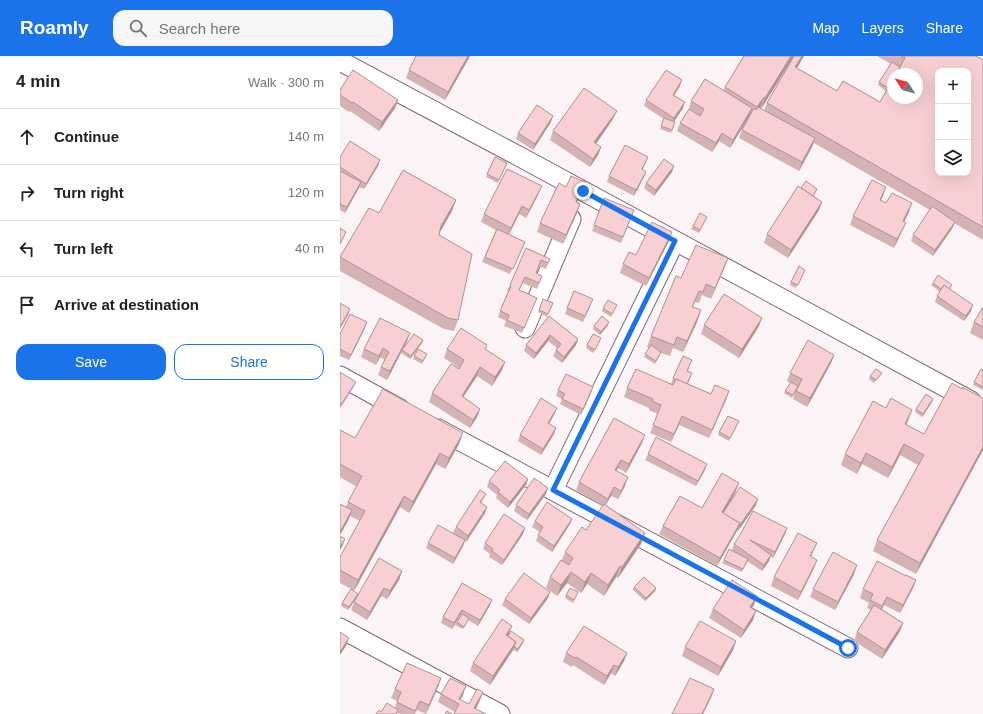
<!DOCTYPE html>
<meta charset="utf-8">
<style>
:root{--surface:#fff;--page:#f6f6f6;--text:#202124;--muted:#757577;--line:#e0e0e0;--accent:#1a73e8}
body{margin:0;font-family:Arial,sans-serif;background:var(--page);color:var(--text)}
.controls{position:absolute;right:12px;top:12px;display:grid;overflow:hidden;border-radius:8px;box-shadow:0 4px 16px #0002}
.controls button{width:36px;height:36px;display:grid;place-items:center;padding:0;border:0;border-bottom:1px solid var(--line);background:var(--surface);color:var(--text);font:20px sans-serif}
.compass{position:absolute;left:547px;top:12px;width:36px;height:36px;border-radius:50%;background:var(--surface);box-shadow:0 4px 16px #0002;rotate:306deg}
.stop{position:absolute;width:12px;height:12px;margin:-9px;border:3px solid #1a73e8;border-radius:50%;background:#fff}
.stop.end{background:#1a73e8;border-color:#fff;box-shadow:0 1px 4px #0008}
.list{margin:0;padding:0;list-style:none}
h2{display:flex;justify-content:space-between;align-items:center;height:52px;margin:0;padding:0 16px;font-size:17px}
h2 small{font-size:13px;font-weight:400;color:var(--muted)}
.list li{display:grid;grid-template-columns:26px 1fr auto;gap:12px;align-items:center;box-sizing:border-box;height:56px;padding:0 16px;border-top:1px solid var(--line)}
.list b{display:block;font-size:15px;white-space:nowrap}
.list em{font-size:13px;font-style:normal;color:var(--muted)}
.actions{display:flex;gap:8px;padding:12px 16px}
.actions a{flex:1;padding:9px 0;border:1px solid var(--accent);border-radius:12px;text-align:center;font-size:14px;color:var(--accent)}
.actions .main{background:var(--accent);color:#fff}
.icon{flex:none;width:22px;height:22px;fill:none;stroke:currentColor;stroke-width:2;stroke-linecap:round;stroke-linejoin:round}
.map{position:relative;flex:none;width:643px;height:658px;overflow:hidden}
header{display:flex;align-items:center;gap:24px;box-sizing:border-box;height:56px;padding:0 20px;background:var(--accent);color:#fff}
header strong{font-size:19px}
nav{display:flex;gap:22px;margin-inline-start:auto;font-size:14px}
.search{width:280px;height:36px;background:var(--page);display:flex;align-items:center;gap:10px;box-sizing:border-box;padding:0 14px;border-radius:12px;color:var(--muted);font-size:15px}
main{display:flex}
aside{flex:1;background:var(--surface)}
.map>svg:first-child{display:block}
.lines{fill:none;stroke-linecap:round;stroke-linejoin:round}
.minor-casing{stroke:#846371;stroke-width:21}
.minor{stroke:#fff;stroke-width:19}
.wall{fill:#d5b3b5;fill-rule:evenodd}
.shaded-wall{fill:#ae9294}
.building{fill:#f8d0d3;stroke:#ae9294;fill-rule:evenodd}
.route{stroke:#1a73e8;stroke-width:5}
</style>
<header>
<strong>Roamly</strong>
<div class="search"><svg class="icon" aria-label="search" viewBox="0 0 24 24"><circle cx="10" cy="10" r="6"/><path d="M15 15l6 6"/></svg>Search here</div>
<nav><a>Map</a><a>Layers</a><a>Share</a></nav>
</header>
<main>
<aside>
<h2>4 min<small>Walk · 300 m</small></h2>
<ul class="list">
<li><svg class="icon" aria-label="ahead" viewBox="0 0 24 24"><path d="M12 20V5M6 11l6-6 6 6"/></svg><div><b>Continue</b></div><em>140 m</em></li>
<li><svg class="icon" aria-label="right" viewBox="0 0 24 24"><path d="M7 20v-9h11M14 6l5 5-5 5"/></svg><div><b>Turn right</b></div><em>120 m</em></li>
<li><svg class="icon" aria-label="left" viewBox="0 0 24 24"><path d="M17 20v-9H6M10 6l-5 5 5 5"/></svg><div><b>Turn left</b></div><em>40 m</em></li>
<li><svg class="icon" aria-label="arrive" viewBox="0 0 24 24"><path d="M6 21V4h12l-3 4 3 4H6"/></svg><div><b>Arrive at destination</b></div></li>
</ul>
<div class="actions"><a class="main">Save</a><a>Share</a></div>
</aside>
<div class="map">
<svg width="643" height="658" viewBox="0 0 643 658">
<rect width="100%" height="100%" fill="#fbf4f7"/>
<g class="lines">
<g class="minor-casing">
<g id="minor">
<path d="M0,5L184,103L631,345"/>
<path d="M185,272L231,163"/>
<path d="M0,320L60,353"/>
<path d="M98,373L508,592"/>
<path d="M213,434L335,185"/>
<path d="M0,572L160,658"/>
</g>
</g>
<use href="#minor" class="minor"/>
</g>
<g class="wall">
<path d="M76,0H130L105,44L66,22L69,14Z"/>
<path d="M404,0H464L457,12L497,35L503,25L540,46L546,35L538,29L539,26L551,8L537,0H636L643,4V184L614,167L613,171L593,200L571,185L573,179L590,154L474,87L472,91L459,115L399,82L402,74L408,62L390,92L379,85L372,96L337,75L340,67L349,53L351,45L365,23L383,35L385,31ZM452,3L427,47L424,55L420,52L421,53ZM598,15H628V117H598ZM553,18H577V42H553Z"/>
<path d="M340,30L334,39L343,52L334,66H335L331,77L320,73L324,63L304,50L306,44Z"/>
<path d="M0,34L58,44L55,52L39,75L10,55L9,56L0,50Z"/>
<path d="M273,63L256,88L261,91L258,99L250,111L210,84L213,75Z"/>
<path d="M211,66L193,94L176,83L178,77Z"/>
<path d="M0,101L40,104L38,110L24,133L19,131L5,157L0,154Z"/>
<path d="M306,106L302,114L306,116L304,121L294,140L267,126L269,120Z"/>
<path d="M167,107L158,127L146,121L147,118Z"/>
<path d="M332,116L314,140L304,132L306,127Z"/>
<path d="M245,126L236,146L240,148L237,157L223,188L197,176L200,167L226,131Z"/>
<path d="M546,131L541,144L546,147L569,156L564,166L566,167L562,175L554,192L510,169L513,160Z"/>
<path d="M461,132L477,133L473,140L482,146L479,154L448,202L424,187L427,178Z"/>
<path d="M198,139L186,162L179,158L169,179L182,191L170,218L142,206L156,174L141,166L144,158Z"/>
<path d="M264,142L294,154L281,187L252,175Z"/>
<path d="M112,155L100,176L99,179L118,264L114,275L104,273L0,215V201L39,157Z"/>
<path d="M367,161L359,177L351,173L353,170Z"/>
<path d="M332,176L329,185L306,230L280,217L283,208L296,199Z"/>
<path d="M186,192L210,203L206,213L199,210L196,217L202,220L197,233L183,227L179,234L197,242L182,277L164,270L166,265L158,261L168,235H167L170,229Z"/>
<path d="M388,202L371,243L362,239L359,247L355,246L353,251L357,266L343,296L333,292L330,300L321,297L315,308L304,301L309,292L307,291L311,280L341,222Z"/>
<path d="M464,217L456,232L450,229L451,226Z"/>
<path d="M593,227L611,232L610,233L631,255L624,265L595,246L597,240L600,236L591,229Z"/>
<path d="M203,243L213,247L207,261L198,256Z"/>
<path d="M251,249L243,266L225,258L227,252Z"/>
<path d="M277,249L271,261L262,255L263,252Z"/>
<path d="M643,251V284L630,277L634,266Z"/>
<path d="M209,260L238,283L236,289L222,307L213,300L217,292L208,285L194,303L184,295L186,289Z"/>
<path d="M27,266L25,272L9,304L0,300V278Z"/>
<path d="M268,269L260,279L253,273L254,270Z"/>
<path d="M364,269L419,270L399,302L361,278Z"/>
<path d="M70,277L67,285L47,324L38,319L41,311L45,304L40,301L36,309L21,301L24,293Z"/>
<path d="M83,284L82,287L70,303L61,297L62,294Z"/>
<path d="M260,285L253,297L246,292L247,289Z"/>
<path d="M147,289L145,293L165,306L162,314L152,330L137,320L123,341L140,353L137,361L130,372L89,346L92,337L119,312L104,302L107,293Z"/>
<path d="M87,298L82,308L73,303L74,300Z"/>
<path d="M494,299L491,307L467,351L453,343L455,336L452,342L444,337L450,327L447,325L450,317Z"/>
<path d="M350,309L348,315L350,323L348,328L371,338L389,335L386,344L369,382L339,369L331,386L310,377L318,358L309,354V352L284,341L287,332L331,328L333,322Z"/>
<path d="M643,314V334L633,329L634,326Z"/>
<path d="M530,320H540L534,327L529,323Z"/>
<path d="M622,333L643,342V394L576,518L533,495L537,484L578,409L560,399L548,422L522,408L517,418L501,409L505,398L568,365L566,369L584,378Z"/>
<path d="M218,334L251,337L241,359L220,348L222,343L216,340Z"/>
<path d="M593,343L592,346L582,361L575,356L576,353Z"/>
<path d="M215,357L209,368L216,372L214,378L201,399L178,385L180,379Z"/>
<path d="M399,365L389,385L378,379L379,376Z"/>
<path d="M0,374L15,382L119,388L105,413L96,408L69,457L60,451L14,535L18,538L62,515L59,524L47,543L41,540L27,564L11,554L15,544L8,554L1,550L2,547L11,533L0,527V501L20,465L10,460L0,479V448L6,451L8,446L17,431L0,421Z"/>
<path d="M302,387L286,417L278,412L276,415L285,430L278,443L271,440L266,449L305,477L301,488L278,522L276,521L264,540L247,528L241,537L227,527L217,540L206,532L210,521L222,504L225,496L246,474L263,450L236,434L239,426Z"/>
<path d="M308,398L365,414L356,430L305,404Z"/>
<path d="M188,423L186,429L168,452L156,442L157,439L147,431L149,425Z"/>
<path d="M396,435L389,448L416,449L398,475L397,474L377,510L319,478L323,470L362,452Z"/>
<path d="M146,438L143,443L141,447L145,457L126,486L125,485L123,490L113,508L86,492L88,487L120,482L113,477L116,471Z"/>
<path d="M206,438L187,464L174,455L176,449Z"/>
<path d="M232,463L230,468L212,496L196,485L198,479L200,476L192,471L195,465Z"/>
<path d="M185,472L183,478L162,509L149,501L150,498L143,493L145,487Z"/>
<path d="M447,472L445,478L433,502L430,500L429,505L422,515L407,505L402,516L382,507L384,504L392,494L394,488Z"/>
<path d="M473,496L471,501L474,512L458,544L431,530L434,521Z"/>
<path d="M514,518L495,554L470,541L473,533Z"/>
<path d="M566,520L576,524L573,532L560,557L544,549L542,553L563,567L560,575L542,603L514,585L517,576L531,554L527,552L529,547L520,542L523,533Z"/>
<path d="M122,527L152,544L150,549L138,570L128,564L123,573L115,569L120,560V559L112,573L101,567L103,561Z"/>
<path d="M294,531L316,532L315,535L305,545L293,534Z"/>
<path d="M226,539H237L233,547L225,542Z"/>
<path d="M208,542L189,568L162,549L165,543Z"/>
<path d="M414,549L411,552L413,564L401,582L369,562L373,553Z"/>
<path d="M169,578L168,580L184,584L183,587L177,596L173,594L150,629L130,615L133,607Z"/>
<path d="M396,585L393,594L378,620L342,600L345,591Z"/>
<path d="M226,597H287L284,605L275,620L271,617L264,629L233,609L232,611L223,606Z"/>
<path d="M101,622L98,631L86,658L77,654L75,658H60L57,657L41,656L55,652L57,645L51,642L55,633Z"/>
<path d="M143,636L140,644L136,653L115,656L98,646L101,638L123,639L120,644L129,648Z"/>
</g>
<g class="shaded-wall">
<path d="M128,0H130L105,44L108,36Z"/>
<path d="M451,0H454L421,53L425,42Z"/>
<path d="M462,0H464L451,22L455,11Z"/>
<path d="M342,24L340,30L331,44L333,39Z"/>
<path d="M424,41L420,52L413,62L417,51Z"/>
<path d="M58,44L55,52L39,75L42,66Z"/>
<path d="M345,46L343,52L332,68L334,62Z"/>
<path d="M412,52L409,61L390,92L393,84Z"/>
<path d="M277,55L273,63L251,95L254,86Z"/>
<path d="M213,60L211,66L193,94L195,88Z"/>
<path d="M382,77L379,85L372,96L376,87Z"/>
<path d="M475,82L472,91L459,115L462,106Z"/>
<path d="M261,91L258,99L250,111L253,103Z"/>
<path d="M308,101L306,106L300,119L302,113Z"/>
<path d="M40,104L38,110L24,133L26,128Z"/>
<path d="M334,110L332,116L314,140L316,134Z"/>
<path d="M306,116L304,121L294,140L296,134Z"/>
<path d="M21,126L19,132L5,157L7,151Z"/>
<path d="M245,126L242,135L233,155L236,146Z"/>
<path d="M202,130L198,139L186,162L189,154Z"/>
<path d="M546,131L543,140L537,152L540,144Z"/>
<path d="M116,144L112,155L97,181L101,170Z"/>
<path d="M482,146L479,154L448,202L451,194Z"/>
<path d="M572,147L569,156L560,174L563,165Z"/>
<path d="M240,148L237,157L223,188L226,179Z"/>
<path d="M182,150L179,158L168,180L171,172Z"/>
<path d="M615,166L613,171L593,200L595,194Z"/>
<path d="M566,167L562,175L554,192L557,183Z"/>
<path d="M332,176L329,185L306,230L309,222Z"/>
<path d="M388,202L384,213L371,243L375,232Z"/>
<path d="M633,249L631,255L624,265L626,260Z"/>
<path d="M10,253L8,259L0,273V271Z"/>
<path d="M361,254L357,266L343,296L347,285Z"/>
<path d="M422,262L419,270L399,302L402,293Z"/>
<path d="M27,266L25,272L9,304L11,299Z"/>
<path d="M269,266L268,269L260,279L261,276Z"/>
<path d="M70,277L67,285L47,324L50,315Z"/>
<path d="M210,279L208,285L194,303L196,297Z"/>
<path d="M238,283L236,289L222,307L224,301Z"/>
<path d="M83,284L82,287L70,303L71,300Z"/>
<path d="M43,292L40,301L36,309L39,300Z"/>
<path d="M494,299L491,307L467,351L470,342Z"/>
<path d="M165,306L162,314L152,330L155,321Z"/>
<path d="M140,311L137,320L118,349L122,340Z"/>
<path d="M16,326L13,332L0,352V350Z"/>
<path d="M253,331L251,337L241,359L243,353Z"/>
<path d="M389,335L386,344L369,382L372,374Z"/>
<path d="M593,343L592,346L582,361L583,358Z"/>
<path d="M217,352L215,357L206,373L208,367Z"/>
<path d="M140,353L137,361L130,372L133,364Z"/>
<path d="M572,354L568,365L561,379L565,368Z"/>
<path d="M342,360L339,369L331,386L334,378Z"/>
<path d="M216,372L214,378L201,399L203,393Z"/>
<path d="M123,377L119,388L105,413L109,402Z"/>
<path d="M305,379L302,387L286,417L289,408Z"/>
<path d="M564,388L560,399L548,422L552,411Z"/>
<path d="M643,391V394L576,518L580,507Z"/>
<path d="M100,397L96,408L69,457L73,446Z"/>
<path d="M526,397L522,408L517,418L521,407Z"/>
<path d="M281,404L278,412L272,422L275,414Z"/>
<path d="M367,408L365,414L356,430L358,425Z"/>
<path d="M288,421L285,430L278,443L281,435Z"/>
<path d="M188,423L186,429L168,452L170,446Z"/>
<path d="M399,427L396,435L383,458L382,456Z"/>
<path d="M274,431L271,440L264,451Z"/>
<path d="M208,432L206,438L187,464L189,458Z"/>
<path d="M146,438L143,443L138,452L140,446Z"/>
<path d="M64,440L60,451L14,535L18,524Z"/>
<path d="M418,443L416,449L398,475L400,469Z"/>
<path d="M147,451L145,457L126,486L128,480Z"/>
<path d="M12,454L9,463L0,479V476Z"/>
<path d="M232,463L230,468L212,496L214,490Z"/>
<path d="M400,467L397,475L377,510L380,502Z"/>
<path d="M185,472L183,478L162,509L164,504Z"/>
<path d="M447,472L445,478L433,502L435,496Z"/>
<path d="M305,477L301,488L278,522L282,511Z"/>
<path d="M5,483L2,491L0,494V491Z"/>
<path d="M125,484L123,490L113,508L115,502Z"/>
<path d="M477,487L473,496L467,508L470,500Z"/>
<path d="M431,499L429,505L422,515L424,509Z"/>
<path d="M477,504L474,512L458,544L461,536Z"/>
<path d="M517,509L514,518L495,554L498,546Z"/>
<path d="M280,510L276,521L264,540L268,529Z"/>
<path d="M62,515L59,524L47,543L50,535Z"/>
<path d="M231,516L227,527L217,540L221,529Z"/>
<path d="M251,517L247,528L241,537L245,526Z"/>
<path d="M576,524L573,532L560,557L563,549Z"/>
<path d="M44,532L41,540L27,564L30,556Z"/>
<path d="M316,532L315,535L305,545L306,542Z"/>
<path d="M210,536L208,542L189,568L191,562Z"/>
<path d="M18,538L17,541L8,554L9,551Z"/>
<path d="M417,540L414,549L407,560L410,551Z"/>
<path d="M547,541L544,549L539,559L542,550Z"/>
<path d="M152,544L150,549L138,570L140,564Z"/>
<path d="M122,554L120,559L112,573L114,567Z"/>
<path d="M416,555L413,564L401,582L404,574Z"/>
<path d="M563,567L560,575L542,603L545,594Z"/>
<path d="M172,570L169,578L163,587L166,579Z"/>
<path d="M9,582L6,590L0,599V596Z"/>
<path d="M184,584L183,587L177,596L178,593Z"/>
<path d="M396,585L393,594L378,620L381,611Z"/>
<path d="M176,586L173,594L150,629L153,620Z"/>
<path d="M287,597L284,605L275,620L278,611Z"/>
<path d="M274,609L271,617L264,629L267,620Z"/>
<path d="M101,622L98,631L86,658L89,649Z"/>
<path d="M126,630L123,639L118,647L119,643Z"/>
<path d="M374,633L371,642L363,658H362Z"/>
<path d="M143,636L140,644L133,658L134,652Z"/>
</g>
<g class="building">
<path d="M76,0H128L108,36L69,14Z"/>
<path d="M404,0H451L425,42L424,41L417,51L385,31Z"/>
<path d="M454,0H462L455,11L497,35L503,25L540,46L553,23V42H577V18H556L565,2L561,0H636L643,4V171L427,47ZM598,15H628V117H598Z"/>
<path d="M552,6L560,11L556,18H553V23L548,32L539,26Z"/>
<path d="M13,14L58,44L42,66L13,46L12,47L0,39V34Z"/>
<path d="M326,14L342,24L333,39L345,46L334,62L306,44Z"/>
<path d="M365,23L412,52L393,84L382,77L376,87L340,67L349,53L360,60L364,53L351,45Z"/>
<path d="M244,32L277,55L254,86L261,91L253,103L213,75Z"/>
<path d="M197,49L213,60L195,88L178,77Z"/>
<path d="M418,51L475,82L462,106L402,74L414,52L416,54Z"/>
<path d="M324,62L335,66L332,74L321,70Z"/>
<path d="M10,85L40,104L26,128L0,111V101Z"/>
<path d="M285,89L308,101L302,113L306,116L296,134L269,120Z"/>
<path d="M155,101L167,107L159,124L147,118Z"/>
<path d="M324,103L334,110L316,134L306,127Z"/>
<path d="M167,113L202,130L189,154L182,150L171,172L144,158Z"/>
<path d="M63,114L116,144L101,170L99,179L132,198L118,264L108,262L0,201L29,152L39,157Z"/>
<path d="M0,115L21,126L7,151L0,148Z"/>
<path d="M231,120L245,126L236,146L240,148L226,179L200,167L219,127L226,131Z"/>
<path d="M532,124L546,131L540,144L546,147L552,137L572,147L563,165L566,167L557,183L513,160Z"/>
<path d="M466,125L477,133L473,140L461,132Z"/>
<path d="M458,130L482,146L451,194L427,178Z"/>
<path d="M264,142L294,154L283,181L254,169Z"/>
<path d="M592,150L615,166L595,194L573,179Z"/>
<path d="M360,157L367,161L360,174L353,170Z"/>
<path d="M312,166L332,176L309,222L283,208L289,196L296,199Z"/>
<path d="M0,172L6,176L0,188Z"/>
<path d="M157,173L185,186L173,213L145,201Z"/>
<path d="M356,189L388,202L375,232L366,228L363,236L359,235L352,251L361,254L347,285L337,281L334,289L311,280L336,220L341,222Z"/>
<path d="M186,192L210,203L208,207L201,204L196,217L202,220L199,227L185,221L179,234L197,242L184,272L167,264L169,259L160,255L171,230L170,229Z"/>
<path d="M459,210L465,214L458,229L451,226Z"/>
<path d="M598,219L612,229L609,233L604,229L601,233L593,227Z"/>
<path d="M604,229L633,249L626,260L597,240Z"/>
<path d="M234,235L253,243L245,260L227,252Z"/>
<path d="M384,238L422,262L402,293L364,269Z"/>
<path d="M203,243L213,247L208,258L199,254Z"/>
<path d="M268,244L277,249L272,258L263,252Z"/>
<path d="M0,247L10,253L0,271Z"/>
<path d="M643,251V271L634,266Z"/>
<path d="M10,258L27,266L11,299L0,293V278Z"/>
<path d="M209,260L238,283L224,301L216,294L221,288L210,279L196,297L186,289Z"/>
<path d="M262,260L269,266L261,276L254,270Z"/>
<path d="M40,262L70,277L50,315L41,311L49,296L43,292L39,300L24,293Z"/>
<path d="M121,272L147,289L145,293L165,306L155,321L140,311L122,340L140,353L133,364L92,337L111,308L119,313L124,304L107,293Z"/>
<path d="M74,278L83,284L71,300L62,294Z"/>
<path d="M253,278L261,282L255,294L247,289Z"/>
<path d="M468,284L494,299L470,342L456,335L462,323L450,317Z"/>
<path d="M311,289L321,296L316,305L305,298Z"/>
<path d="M78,293L87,298L83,305L74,300Z"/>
<path d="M343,300L352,304L347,315L352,317L347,328L336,323V324L333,322Z"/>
<path d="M296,313L333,329L336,323L371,338L375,329L389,335L372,374L342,360L334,378L313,369L321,349L312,345L313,343L287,332Z"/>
<path d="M536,313L542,317L536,324L530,320Z"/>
<path d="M641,313L643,314V331L634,326Z"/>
<path d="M0,316L16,326L0,350Z"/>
<path d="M226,318L253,331L243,353L222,343L225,338L218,334Z"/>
<path d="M451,326L458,330L453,339L445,335Z"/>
<path d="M612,327L622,333V331L643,342V391L580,507L537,484L584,399L564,388L552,411L526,397L521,407L505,398L533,345L546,352L551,342L572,354L565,368L584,378Z"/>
<path d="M43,333L123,377L109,402L100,397L73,446L64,440L18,524L0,514V501L25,455L8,446L22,420L0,408V374L15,382Z"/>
<path d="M586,338L593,343L583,358L576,353Z"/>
<path d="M201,342L217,352L208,367L216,372L203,393L180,379Z"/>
<path d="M388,360L399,365L390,382L379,376Z"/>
<path d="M274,362L305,379L289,408L281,404L275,414L288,421L281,435L274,431L268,443L239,426Z"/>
<path d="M316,381L367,408L358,425L308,398Z"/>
<path d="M165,405L188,423L170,446L158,436L160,434L149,425Z"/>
<path d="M382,417L399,427L382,456L400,467L380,502L323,470L340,440L362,452Z"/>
<path d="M194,422L208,432L189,458L176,449Z"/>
<path d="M400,431L418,443L400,469H399L400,467L383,457Z"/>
<path d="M140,434L146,438L140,446L147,451L128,480L116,471Z"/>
<path d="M207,446L232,463L214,490L198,479L203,471L195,465Z"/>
<path d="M0,448L12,454L0,476Z"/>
<path d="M264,448L305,477L282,511L280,510L268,529L251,517L245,526L231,516L221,529L210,521L221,504L229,509L233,502L225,496L242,471L246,474Z"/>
<path d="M413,455L447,472L435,496L410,484L431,499L424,509L394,488L400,479Z"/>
<path d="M164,458L185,472L164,504L152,495L153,493L145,487Z"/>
<path d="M98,469L125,484L115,502L88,487Z"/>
<path d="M458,477L477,487L470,500L477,504L461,536L434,521Z"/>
<path d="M0,480L5,483L0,491Z"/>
<path d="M389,493L408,503L403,513L384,504Z"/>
<path d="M493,496L517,509L498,546L473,533Z"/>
<path d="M39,502L62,515L50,535L44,532L30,556L14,546Z"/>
<path d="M537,505L566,520V519L576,524L563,549L547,541L542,550L530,544L533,538L523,533Z"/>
<path d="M184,517L210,536L191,562L165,543Z"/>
<path d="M304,521L316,532L306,542L294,531Z"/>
<path d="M392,524L417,540L410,551L416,555L404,574L373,553Z"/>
<path d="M122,527L152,544L140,564L122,554L114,567L103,561Z"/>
<path d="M230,532L238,536L234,544L226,539Z"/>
<path d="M11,533L18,538L9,551L2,547Z"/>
<path d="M534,549L563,567L545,594L517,576Z"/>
<path d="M122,558L129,562L124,571L117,566Z"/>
<path d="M162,563L172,570L166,579L176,586L153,620L133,607Z"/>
<path d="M360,565L396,585L381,611L345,591Z"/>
<path d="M244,570L287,597L278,611L274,609L267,620L236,601L235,602L226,597Z"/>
<path d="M171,575L184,584L178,593L174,591L176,586L168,580Z"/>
<path d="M0,576L9,582L0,596Z"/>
<path d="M67,607L101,622L89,649L80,645L75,655L57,646L61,636L55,633Z"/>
<path d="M110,622L126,630L119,643L129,648L137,633L143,636L134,652L146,658H114L119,648L101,638Z"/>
<path d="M350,622L374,633L362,658H332Z"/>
<path d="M47,647L58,654L56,658H36L39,654L41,656Z"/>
<path d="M107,655L112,658H105Z"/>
</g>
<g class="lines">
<path class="route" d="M243,135L335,185L213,434L508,592"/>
</g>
</svg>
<div class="controls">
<button>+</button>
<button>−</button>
<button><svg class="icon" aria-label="layers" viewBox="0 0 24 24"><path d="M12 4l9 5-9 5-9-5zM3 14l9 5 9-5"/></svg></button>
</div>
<svg class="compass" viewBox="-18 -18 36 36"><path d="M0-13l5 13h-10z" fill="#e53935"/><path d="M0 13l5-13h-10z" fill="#757577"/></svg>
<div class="stop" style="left:508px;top:592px"></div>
<div class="stop end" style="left:243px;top:135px"></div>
</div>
</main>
